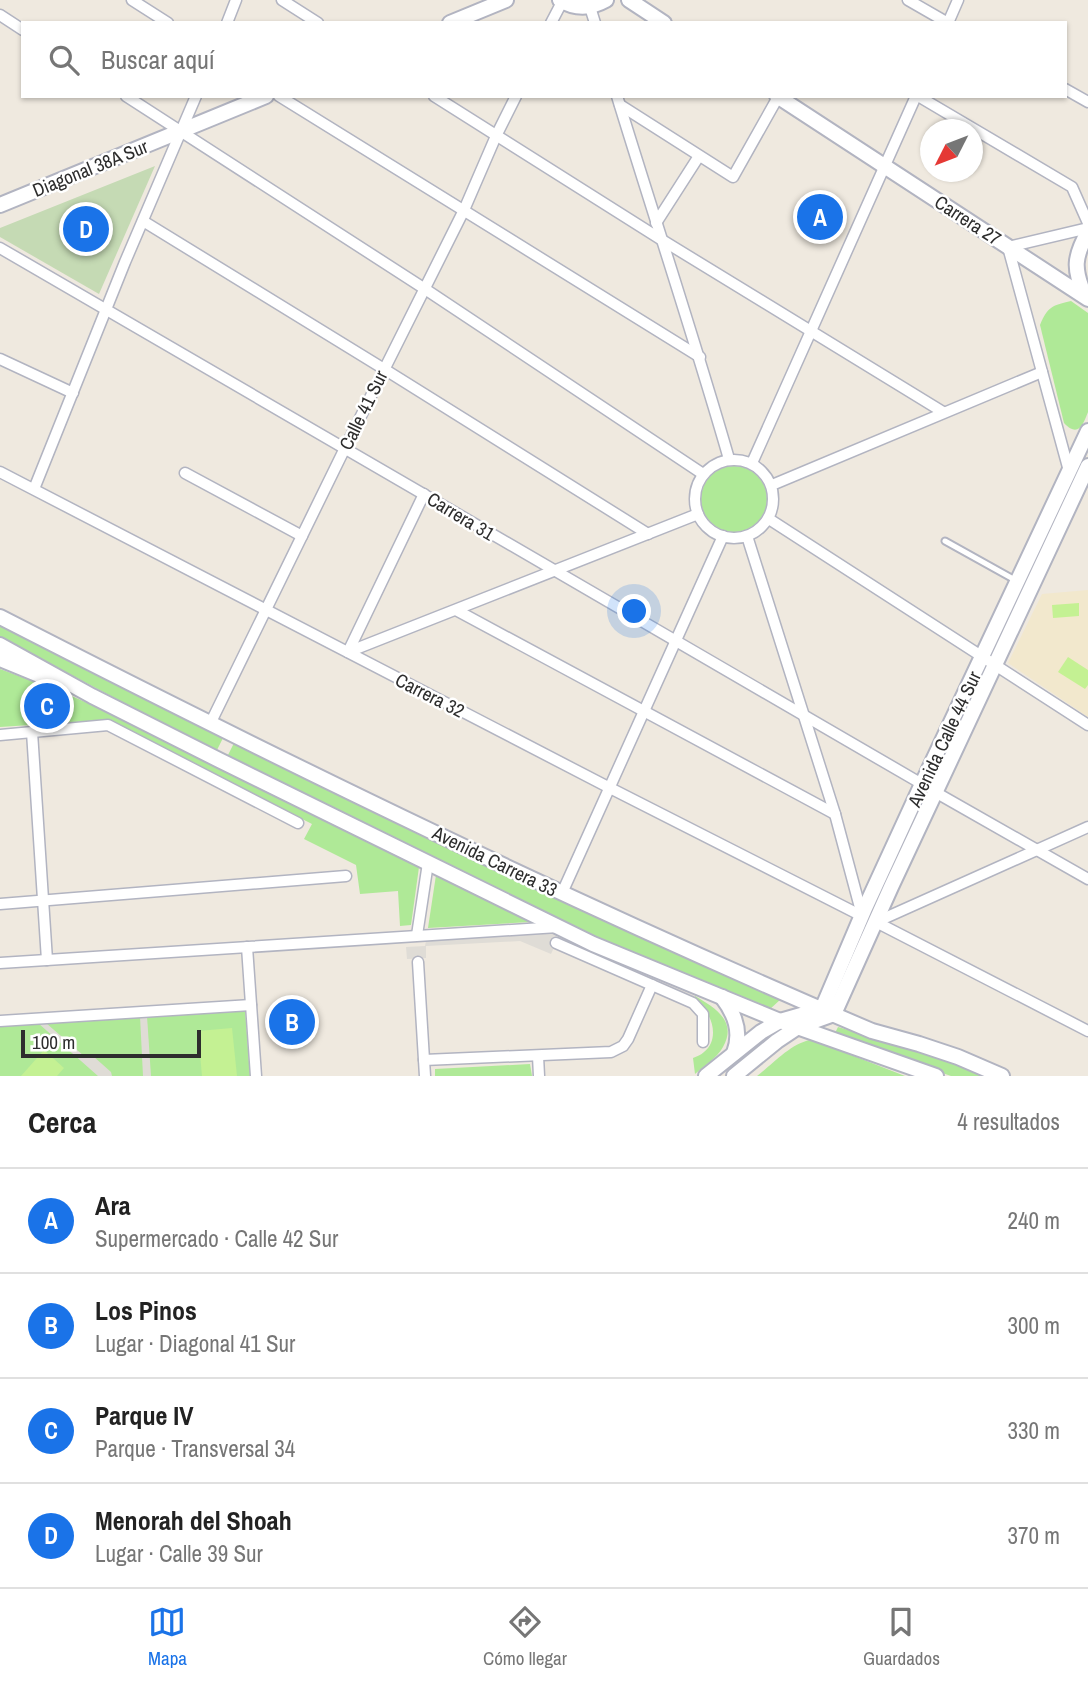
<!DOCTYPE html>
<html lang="es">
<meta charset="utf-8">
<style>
:root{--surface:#fff;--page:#f6f6f6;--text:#222;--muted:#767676;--line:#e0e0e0;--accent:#1a73e8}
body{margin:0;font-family:"Archivo Narrow",sans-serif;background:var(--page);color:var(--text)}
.compass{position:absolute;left:920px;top:119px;width:63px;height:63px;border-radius:50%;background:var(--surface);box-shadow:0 2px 5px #0004;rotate:228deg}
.scale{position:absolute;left:21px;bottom:18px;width:180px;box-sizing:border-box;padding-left:7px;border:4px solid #2d2d2d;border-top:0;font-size:19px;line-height:24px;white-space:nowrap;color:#2d2d2d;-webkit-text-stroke:5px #fff;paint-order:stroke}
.you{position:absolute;left:635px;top:612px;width:24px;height:24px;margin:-18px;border:5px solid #fff;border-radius:50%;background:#1a73e8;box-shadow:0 0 0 10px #1a73e833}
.badge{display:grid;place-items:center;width:46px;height:46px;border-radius:50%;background:var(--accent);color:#fff;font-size:23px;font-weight:700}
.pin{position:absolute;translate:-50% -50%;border:4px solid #fff;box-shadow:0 2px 7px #0006}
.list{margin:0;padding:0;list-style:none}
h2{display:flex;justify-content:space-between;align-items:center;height:91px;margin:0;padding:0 28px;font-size:30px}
h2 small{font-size:23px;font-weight:400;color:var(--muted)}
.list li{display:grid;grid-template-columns:46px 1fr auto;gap:21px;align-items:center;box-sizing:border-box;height:105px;padding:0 28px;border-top:2px solid var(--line)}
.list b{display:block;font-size:26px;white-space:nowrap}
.list p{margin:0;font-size:23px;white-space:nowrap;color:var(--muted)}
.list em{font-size:23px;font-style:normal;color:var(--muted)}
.icon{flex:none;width:38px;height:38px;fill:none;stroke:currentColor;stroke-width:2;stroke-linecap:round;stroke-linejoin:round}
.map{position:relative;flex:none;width:1088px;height:1076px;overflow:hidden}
.search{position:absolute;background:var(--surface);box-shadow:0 2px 5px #0004;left:21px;right:21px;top:21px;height:77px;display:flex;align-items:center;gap:18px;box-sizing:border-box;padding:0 24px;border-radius:0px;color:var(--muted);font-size:26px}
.sheet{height:511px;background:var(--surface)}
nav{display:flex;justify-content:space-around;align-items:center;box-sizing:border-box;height:98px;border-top:2px solid var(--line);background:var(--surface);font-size:19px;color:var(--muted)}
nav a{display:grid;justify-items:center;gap:4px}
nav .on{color:var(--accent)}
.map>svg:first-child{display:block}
.education{fill:#f2e8cd}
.green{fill:#afe997}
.cemetery{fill:#c5dab4}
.pitch{fill:#c4f193}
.plaza{fill:#dfdcd6}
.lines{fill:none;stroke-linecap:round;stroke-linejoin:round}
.lane-casing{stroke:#b2b4c1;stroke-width:9}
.street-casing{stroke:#b2b4c1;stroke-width:13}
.secondary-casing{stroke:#b2b4c1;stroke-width:18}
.lane{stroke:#fff;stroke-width:5}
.street{stroke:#fff;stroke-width:10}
.secondary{stroke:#fff;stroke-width:14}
.labels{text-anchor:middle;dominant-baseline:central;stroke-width:5;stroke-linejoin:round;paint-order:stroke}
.street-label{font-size:19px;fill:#2d2d2d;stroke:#fff}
</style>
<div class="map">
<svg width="1088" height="1076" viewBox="0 0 1088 1076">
<rect width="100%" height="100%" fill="#efe9df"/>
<path class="education" d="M1088,590V717L1008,663L1042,594Z"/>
<g class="green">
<path d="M1071,301L1088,313V412C1083,425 1078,438 1064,423L1040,325C1047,307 1053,305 1071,301Z"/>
<circle cx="734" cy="499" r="33"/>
<path d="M0,626L223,738L216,752L0,637Z"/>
<path d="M0,669L67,694L122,718L419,867L411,925L400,926L398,891L360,894L356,865L304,839L312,824L107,720L0,727Z"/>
<path d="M234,743L464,853L781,999L769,1010L594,938L227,757Z"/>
<path d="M436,875L531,922L428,928Z"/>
<path d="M695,996C714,1007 738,1021 723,1047C717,1058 704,1066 695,1074L693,1058C697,1056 701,1055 704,1052C716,1043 715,1025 707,1013C704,1008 698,1005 693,1001Z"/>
<path d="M245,1009L250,1076H0V1026Z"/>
<path d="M838,1027C888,1042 939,1055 988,1076H951L834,1035Z"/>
<path d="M810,1040L823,1044L905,1076H757C773,1064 790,1044 810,1040Z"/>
<path d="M530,1064L532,1076H435V1069Z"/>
</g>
<path class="cemetery" d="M155,166L99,294L0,237V228Z"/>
<g class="pitch">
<path d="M1079,603V616L1053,618L1052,605Z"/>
<path d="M1068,657L1088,670V685L1085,689L1058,672Z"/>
<path d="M232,1028L237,1076H202L198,1031Z"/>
<path d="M44,1050L64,1068L57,1076H21Z"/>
</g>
<g class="plaza">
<path d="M549,932L695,996L693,1001L557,941L551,954L520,941L426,946V958L407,959L406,947L425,946L426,941Z"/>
<path d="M140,1016H147L151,1076H143Z"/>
<path d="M38,1023H46L84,1056H93L111,1072L112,1076H98Z"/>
</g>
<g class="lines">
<g class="lane-casing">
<path id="lane" d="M945,541L1017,581"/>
</g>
<g class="street-casing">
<g id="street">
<path d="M132,0L168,23"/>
<path d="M282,0L318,23"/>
<path d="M908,0L948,23"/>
<path d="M590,7L595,23"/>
<path d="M0,15L23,30"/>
<path d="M227,23L236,0"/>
<path d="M551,23L562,2"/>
<path d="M948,23L958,0"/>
<path d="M1065,89L1088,102"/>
<path d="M126,96L425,289L703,474"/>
<path d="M279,96L700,357"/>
<path d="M434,96L662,240L943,412"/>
<path d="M617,96C654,217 694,337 729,459"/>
<path d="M918,96L1072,187L1088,223"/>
<path d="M620,105L733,177L778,97"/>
<path d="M143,221L384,369L648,534"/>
<path d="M656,223L699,156"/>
<path d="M0,248L922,784"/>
<path d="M0,359L73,393"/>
<circle cx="734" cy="499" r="39"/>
<path d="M752,463L916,96"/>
<path d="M1069,471L1008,247L1088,228"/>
<path d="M0,472L610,788L862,916"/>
<path d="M185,473L302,536"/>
<path d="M772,485L1042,372"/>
<path d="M34,489L125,262L196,96"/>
<path d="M769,519L1088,725"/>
<path d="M747,536L835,814L862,915"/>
<path d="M456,610L835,814"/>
<path d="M348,652L698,514"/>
<path d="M348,652L424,494"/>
<path d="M210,724L345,448L464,210L496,136L516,96"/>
<path d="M32,732L47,960"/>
<path d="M0,735L108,725L298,823"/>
<path d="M935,792L1088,879"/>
<path d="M562,893L723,536"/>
<path d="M0,904L346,876"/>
<path d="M876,922L1088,1031"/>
<path d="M876,922L1088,827"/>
<path d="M417,935L428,863"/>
<path d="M556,943L693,1003L703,1014V1042"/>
<path d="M247,947L256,1076"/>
<path d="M418,962L425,1076"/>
<path d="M0,963L558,927"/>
<path d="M0,1021L251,1005"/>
<path d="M538,1056L539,1076"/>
<path d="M424,1060L611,1052L623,1046L628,1039L652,985"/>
</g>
</g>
<g class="secondary-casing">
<g id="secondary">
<path d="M560,0C575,9 590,9 606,0"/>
<path d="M629,0L664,23"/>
<path d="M450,23L506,0"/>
<path d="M777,96L1088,299"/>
<path d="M0,205L266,96"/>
<path d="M1085,296C1073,269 1074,257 1088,232"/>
<path d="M0,617C287,764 576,905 872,1031L919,1044L958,1057L1002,1076"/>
<path d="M0,645L92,696L219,760L593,944L780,1021L936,1076"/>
<path d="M0,659L44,677"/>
<path d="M722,997C735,1014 742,1032 734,1053"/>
<path d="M822,1009L865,908L922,784L1088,431"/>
<path d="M706,1076L761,1032L780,1021L822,1009"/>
<path d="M734,1076L777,1041L798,1027L834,1014L891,887L1088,466"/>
</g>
</g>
<use href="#lane" class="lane"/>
<use href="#street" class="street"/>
<use href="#secondary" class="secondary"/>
</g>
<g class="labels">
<g class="street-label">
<text transform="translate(90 168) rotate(-22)">Diagonal 38A Sur</text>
<text transform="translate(968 220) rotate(33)">Carrera 27</text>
<text transform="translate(363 410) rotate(-64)">Calle 41 Sur</text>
<text transform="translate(461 516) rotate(31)">Carrera 31</text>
<text transform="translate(430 695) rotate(27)">Carrera 32</text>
<text transform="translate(944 739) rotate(-65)">Avenida Calle 44 Sur</text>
<text transform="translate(495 861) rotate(26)">Avenida Carrera 33</text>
</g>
</g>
</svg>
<svg class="compass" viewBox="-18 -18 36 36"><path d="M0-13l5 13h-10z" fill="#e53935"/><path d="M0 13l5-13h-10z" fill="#767676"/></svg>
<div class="scale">100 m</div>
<div class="you"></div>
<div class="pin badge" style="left:820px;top:217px">A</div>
<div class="pin badge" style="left:292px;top:1022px">B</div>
<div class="pin badge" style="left:47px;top:706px">C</div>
<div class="pin badge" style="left:86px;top:229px">D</div>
<div class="search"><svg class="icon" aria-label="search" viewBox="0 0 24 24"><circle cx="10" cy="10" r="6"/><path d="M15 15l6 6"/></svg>Buscar aquí</div>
</div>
<section class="sheet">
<h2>Cerca<small>4 resultados</small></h2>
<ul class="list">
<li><span class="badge">A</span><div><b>Ara</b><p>Supermercado · Calle 42 Sur</p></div><em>240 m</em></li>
<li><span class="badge">B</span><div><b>Los Pinos</b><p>Lugar · Diagonal 41 Sur</p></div><em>300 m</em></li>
<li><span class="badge">C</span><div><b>Parque IV</b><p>Parque · Transversal 34</p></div><em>330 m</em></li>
<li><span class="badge">D</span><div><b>Menorah del Shoah</b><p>Lugar · Calle 39 Sur</p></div><em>370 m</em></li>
</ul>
</section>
<nav>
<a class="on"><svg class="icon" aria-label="map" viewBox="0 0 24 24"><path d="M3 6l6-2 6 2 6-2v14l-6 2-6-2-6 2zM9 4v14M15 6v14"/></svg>Mapa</a>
<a><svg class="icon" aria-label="directions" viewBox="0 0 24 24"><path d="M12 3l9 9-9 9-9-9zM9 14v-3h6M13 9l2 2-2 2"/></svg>Cómo llegar</a>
<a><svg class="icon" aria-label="saved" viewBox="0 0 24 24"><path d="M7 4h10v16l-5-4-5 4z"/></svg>Guardados</a>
</nav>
